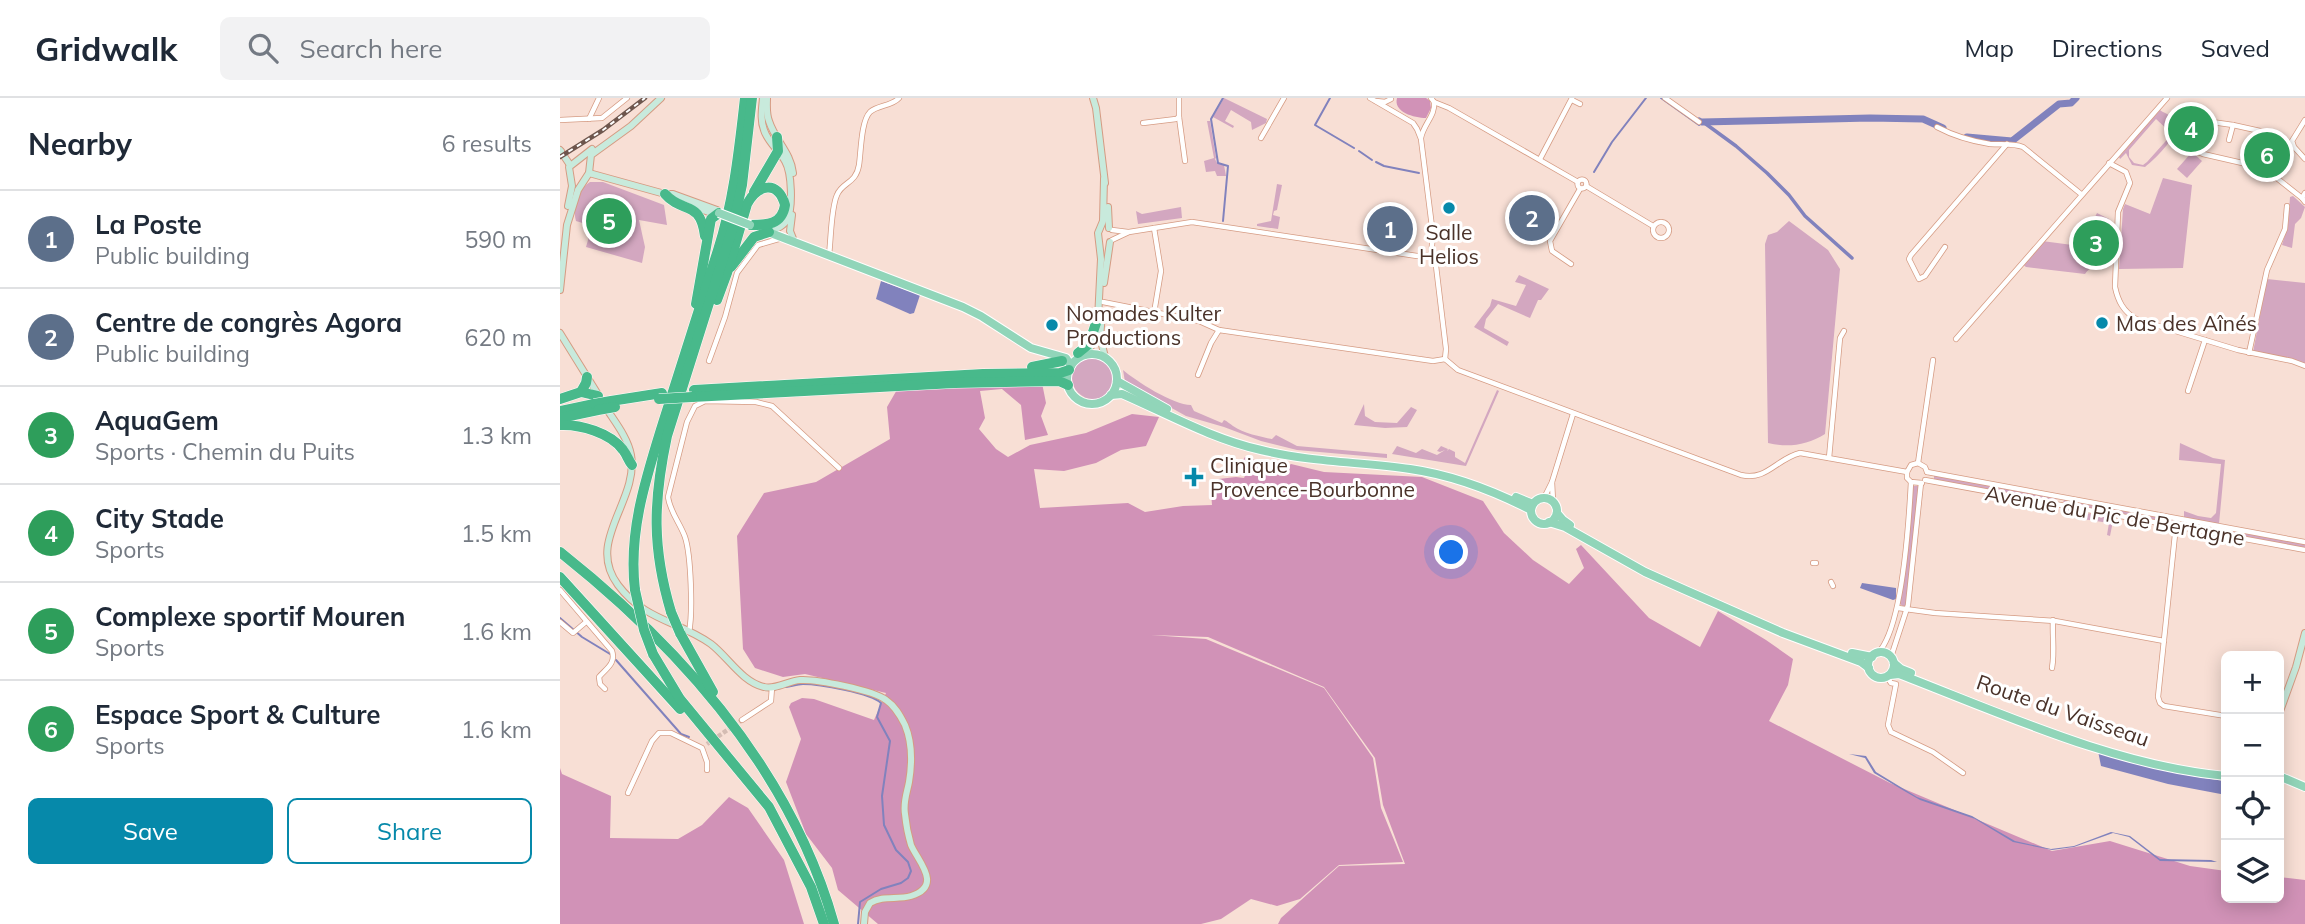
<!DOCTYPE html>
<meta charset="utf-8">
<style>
:root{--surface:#fff;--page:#f2f2f3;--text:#1f2937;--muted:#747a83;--line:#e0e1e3;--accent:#0689aa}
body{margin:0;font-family:Mulish,sans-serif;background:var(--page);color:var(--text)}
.controls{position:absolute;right:21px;bottom:21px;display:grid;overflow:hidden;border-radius:10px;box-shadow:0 4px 18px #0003}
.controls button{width:63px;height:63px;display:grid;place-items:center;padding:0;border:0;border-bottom:2px solid var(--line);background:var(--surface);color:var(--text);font:35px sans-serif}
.you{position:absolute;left:892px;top:455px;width:24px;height:24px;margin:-18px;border:5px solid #fff;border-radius:50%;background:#1a73e8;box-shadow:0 0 0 10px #1a73e833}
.badge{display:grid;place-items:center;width:46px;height:46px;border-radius:50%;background:var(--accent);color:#fff;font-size:23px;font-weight:700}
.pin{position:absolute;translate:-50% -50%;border:4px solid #fff;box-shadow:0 2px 7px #0006}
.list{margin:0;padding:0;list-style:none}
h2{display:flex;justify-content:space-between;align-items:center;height:91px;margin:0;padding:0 28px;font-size:30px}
h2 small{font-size:23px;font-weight:400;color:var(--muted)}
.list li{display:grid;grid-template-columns:46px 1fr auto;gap:21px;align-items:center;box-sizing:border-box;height:98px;padding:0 28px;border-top:2px solid var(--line)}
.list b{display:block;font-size:26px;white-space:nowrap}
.list p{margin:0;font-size:23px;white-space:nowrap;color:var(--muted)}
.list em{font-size:23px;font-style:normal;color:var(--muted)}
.actions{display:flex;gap:14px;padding:21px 28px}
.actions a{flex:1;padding:16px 0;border:2px solid var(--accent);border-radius:10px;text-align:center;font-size:24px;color:var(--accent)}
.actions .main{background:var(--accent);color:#fff}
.icon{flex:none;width:38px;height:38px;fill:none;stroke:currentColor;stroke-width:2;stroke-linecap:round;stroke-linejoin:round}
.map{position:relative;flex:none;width:1745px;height:826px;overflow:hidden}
header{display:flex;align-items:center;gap:42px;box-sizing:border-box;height:98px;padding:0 35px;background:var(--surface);border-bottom:2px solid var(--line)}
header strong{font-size:33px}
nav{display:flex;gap:38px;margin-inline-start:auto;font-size:24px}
.search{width:490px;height:63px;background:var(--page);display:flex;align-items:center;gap:18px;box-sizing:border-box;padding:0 24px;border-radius:10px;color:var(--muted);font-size:26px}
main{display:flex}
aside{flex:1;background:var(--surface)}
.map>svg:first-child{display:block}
.green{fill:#d3a7c0;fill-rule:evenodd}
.forest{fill:#d192b7}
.water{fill:#8182bd}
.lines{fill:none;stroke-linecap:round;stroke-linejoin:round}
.stream{stroke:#8182bd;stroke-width:2}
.canal{stroke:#8182bd;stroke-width:3.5}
.river{stroke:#8182bd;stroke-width:7}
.street-tunnel{stroke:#d5bcb3;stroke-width:4.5;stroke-dasharray:4.5 2;stroke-linecap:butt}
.street-casing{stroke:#d59b83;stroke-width:6}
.secondary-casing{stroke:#d59b83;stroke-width:8}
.primary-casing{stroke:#fff;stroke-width:10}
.highway-casing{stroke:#fff;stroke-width:11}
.street{stroke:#fff;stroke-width:4.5}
.secondary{stroke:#c8eadc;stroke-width:6}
.primary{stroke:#91d5b9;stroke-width:8}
.highway{stroke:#48b98b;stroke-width:10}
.rail-casing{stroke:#6e564d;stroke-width:4.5}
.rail{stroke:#fff;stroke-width:2;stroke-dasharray:5;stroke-linecap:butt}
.primary-bridge-casing{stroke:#fff;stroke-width:10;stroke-linecap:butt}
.highway-bridge-casing{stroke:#fff;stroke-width:11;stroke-linecap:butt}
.primary-bridge{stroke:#91d5b9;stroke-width:8}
.highway-bridge{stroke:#48b98b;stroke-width:10}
.poi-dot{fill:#0689aa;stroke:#fff;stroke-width:2.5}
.labels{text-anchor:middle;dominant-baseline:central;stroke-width:6;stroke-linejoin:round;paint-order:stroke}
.poi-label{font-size:21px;fill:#4a3229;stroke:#fff;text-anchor:start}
.street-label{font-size:21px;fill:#4a3229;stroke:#fff}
</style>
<header>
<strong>Gridwalk</strong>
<div class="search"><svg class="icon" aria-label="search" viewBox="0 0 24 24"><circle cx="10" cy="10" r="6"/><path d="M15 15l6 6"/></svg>Search here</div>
<nav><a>Map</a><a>Directions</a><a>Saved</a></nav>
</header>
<main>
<aside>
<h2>Nearby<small>6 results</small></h2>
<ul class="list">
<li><span class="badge" style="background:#5c6f8a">1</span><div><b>La Poste</b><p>Public building</p></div><em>590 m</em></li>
<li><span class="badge" style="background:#5c6f8a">2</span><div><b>Centre de congrès Agora</b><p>Public building</p></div><em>620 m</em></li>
<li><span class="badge" style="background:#2e9e5b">3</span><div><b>AquaGem</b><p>Sports · Chemin du Puits</p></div><em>1.3 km</em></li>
<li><span class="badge" style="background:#2e9e5b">4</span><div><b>City Stade</b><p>Sports</p></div><em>1.5 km</em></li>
<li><span class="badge" style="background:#2e9e5b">5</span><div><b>Complexe sportif Mouren</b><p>Sports</p></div><em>1.6 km</em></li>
<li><span class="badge" style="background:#2e9e5b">6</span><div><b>Espace Sport &amp; Culture</b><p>Sports</p></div><em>1.6 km</em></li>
</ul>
<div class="actions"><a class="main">Save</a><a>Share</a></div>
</aside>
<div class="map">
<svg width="1745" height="826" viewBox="0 0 1745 826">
<rect width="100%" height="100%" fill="#f8dfd5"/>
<g class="green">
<path d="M664,0L707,21L706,25L692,32L691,24L671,12L665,23L674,28L673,30L653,19Z"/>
<path d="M1600,12C1603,15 1610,16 1614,21C1624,34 1595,61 1585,69L1572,67L1566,55L1560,61L1559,59ZM1596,21L1611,35L1613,32V35L1587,64L1583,67L1574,65L1569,59V52Z"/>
<path d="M647,23H650L656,60L655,61L657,65L664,67L666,78H657L655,73L646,74L644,63L654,60Z"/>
<path d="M1632,54L1642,63L1627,80L1617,71Z"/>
<path d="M1603,80L1632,87L1623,170L1559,171L1563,111L1565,106L1590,116Z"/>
<path d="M30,84H43L104,107L107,127L79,122L85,149L82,165L26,149L32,128L16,123C12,111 19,90 30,84Z"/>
<path d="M717,86L722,87L717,112L714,113L713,117L720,119L718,131L697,128V126L711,123Z"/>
<path d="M1733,98L1745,109L1741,120L1735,126L1732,150L1722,147L1728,127L1730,99Z"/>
<path d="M621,109L622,120L578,126L576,113L582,116Z"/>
<path d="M1537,115L1549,121C1552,135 1553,153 1542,163C1536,169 1530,168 1525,176L1466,169L1462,166L1482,143L1520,148Z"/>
<path d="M1229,123L1268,152L1280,171L1265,336C1247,347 1228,350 1208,345L1205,146L1208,137L1217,134Z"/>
<path d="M959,177L989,191L981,202H978L970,220L938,206L926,221L924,230L949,244L947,248L914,229L930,208L932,201L956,208L966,187L955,184Z"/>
<path d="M1707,181L1745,185V266L1693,254Z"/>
<circle cx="533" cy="280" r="21"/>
<path d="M563,272C576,283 613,307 631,307L634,313L662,325L664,322C667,323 670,326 673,328C683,335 701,339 712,341L716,337L737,348L827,356V360L737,352L701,343L664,329L626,318L565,284Z"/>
<path d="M937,292L939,293L906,368L832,356L837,348L856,355L862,351L877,357L885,352L880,354L877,353L881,348L888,351L887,353L889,351L895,354V359L905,365Z"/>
<path d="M804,306L805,318L815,324L837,325L851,309L857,312L847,329L825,330L794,327Z"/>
<path d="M1620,345L1653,360L1665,362L1659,426L1624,419V413L1638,418L1651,420L1656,415L1661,366L1619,362Z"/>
<path d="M1374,377L1495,399L1497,401L1493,404L1374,382Z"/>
<path d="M1353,388H1359L1346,508L1344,509L1340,506Z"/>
<path d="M1505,401L1612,421L1613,423L1610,425L1505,406L1503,404Z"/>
<path d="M1505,411L1537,417L1541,420L1545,418L1550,419L1553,423L1550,438L1547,437L1549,425L1503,418Z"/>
<path d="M1621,423L1745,445V451L1622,428L1619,425Z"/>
</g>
<g class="forest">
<path d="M837,0H866L870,3L871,10L866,20C854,20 833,14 837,0Z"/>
<path d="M482,285L486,305L481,318L488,337L465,342L461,307L442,291L420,293L425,320L419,331L436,351L448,359L470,347L526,335L572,316L599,319L586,348L561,352L536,365L504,373L474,371L480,410L568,405L585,414L623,408L652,407L650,382L676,379L684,380L689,369L681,365L685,359C697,360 706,371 719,375L731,366L764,374L862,379L923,403L944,435L973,462L1009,486L1024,470L1016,451L1021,447L1089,520L1140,549L1158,513L1206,542L1233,561L1228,587L1209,623L1330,685L1492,753L1550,743L1630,768L1666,773V800H1719V779L1745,782V826H718L721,820L779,768L845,766L823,707L815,660L764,589L648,539L591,537L646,541L764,590L813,660L821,710L843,764L779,767L740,801L717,808L691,801L661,821L641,826H318L278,792L272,770L246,736L226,684L241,641L229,609L231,605L242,600L254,601L314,622L326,595L245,576L223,579L195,570L183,551L177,438L204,395L256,384L330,341L327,309L338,290Z"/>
<path d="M0,670L2,676L51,698L50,740L118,741L142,727L169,699L188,710L224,762L244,826H0Z"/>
</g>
<g class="water">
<path d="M321,183L360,197L354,215L350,216L316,201Z"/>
<path d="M1302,485L1336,490V501L1333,502L1300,490Z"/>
<path d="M1538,653C1580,667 1622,678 1666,683V697L1608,686L1541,668Z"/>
<path d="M1289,656L1306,658L1316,674L1357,699L1412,718L1455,743L1491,751L1514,748L1551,734L1570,738L1600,761L1651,762L1657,764L1600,763L1569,739L1553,735L1514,749L1492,752L1453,744L1415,721L1360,702L1346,694L1314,675L1305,660Z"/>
</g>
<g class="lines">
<g class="stream">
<path d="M770,0L755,27L794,50"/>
<path d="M1101,0L1139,27L1142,24"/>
<path d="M799,53L812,62"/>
<path d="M816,64L824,68L859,75"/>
<path d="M1034,74L1052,44L1086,0"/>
<path d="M663,123L668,68L658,65L651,21L663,0"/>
<path d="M0,520L22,539L50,556"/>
<path d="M56,562L121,636L129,639"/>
<path d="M226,589C232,588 238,586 243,586C259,586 311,595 321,605L317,619L330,643L322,698L324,727L336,752L348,764L351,773L348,780L341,785L321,791L300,804L298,826"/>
</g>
<path class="canal" d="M1139,21L1176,48L1207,75L1229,97L1245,118L1292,160"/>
<g class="river">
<path d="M1142,24L1310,20L1363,21L1383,30"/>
<path d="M1407,39L1452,43L1499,6L1511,5L1516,0"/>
</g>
<path class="street-tunnel" d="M147,646L182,622"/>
<g class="street-casing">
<g id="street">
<path d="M619,0V19L625,63"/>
<path d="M810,0L853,25L857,31L861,41L873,137L871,157L876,168L886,251L885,261"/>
<path d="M871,0L874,4L889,10L1018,84"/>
<path d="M1105,0L1139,24"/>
<path d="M1012,2L1020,6"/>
<path d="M816,3L825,4L831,1"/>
<path d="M29,21L39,0"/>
<path d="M0,22L42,20L67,0"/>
<path d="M1745,22L1732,43L1734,49L1745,61"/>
<path d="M583,25L616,21L619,19"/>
<path d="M1673,27L1709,35"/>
<path d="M1377,29C1394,38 1411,43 1430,46C1442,47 1452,45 1463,49L1521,96"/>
<path d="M701,40L724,0"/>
<path d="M861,40C863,27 876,17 874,4"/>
<path d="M1669,42L1673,27L1652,24L1636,49L1638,54L1643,56L1704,70L1742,100"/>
<path d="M980,61L1012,0"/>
<path d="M1549,65L1566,74L1570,85L1558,114L1555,189C1558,203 1563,213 1576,221L1678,252L1732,263L1745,268"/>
<circle cx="1022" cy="86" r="4.5"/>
<path d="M1026,88L1093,128"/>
<path d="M1745,95L1742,100L1745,104"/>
<circle cx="1101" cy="132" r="8"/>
<path d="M552,132L568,134"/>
<path d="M552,142L569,134L632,124L857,158L871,157"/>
<path d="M1385,149L1365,178L1359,181L1349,161L1351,157L1447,46"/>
<path d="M269,157C271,141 271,110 277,97C282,84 296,86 299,67C301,54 301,23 310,14C318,7 332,8 339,0"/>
<path d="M1011,166L992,153L990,143L1020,91"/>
<path d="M543,204L639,223L659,232"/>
<path d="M594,215L601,173L594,130"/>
<path d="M1396,241L1607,0"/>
<path d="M1689,255L1707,172L1725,131L1727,108"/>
<path d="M885,261L898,272L1181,377C1207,383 1216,361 1240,355L1347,374"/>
<path d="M149,263L165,219L177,175L198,147L222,140"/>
<path d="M638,277L651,245L659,232L873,263L885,261"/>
<path d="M1628,293L1645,242"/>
<path d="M1269,360L1280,240L1284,233"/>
<path d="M1358,365L1373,262"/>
<path d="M1347,374L1351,367L1358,365L1365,369L1367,374"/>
<path d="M1347,374V380L1351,384L1362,385"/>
<path d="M1367,374L1745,444"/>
<path d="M1365,382L1745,452"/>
<path d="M992,384L1013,316"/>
<path d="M984,400L992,384L993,403"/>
<path d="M1616,427L1598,599L1600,605L1604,608L1666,618"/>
<path d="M1253,465H1256"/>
<path d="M1271,484L1273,488"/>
<path d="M0,492L52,553C56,565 47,570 39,579L40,586L45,591"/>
<path d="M1338,510L1375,515L1495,523L1604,543"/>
<path d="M0,524L13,535L26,524"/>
<path d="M129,534C133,515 131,457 125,439C120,425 110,414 108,399L127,324L135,308L145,303L196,304L212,308L279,370"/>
<path d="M1318,555C1343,529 1349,422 1351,384"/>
<path d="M1331,559L1348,507L1361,385"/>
<path d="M1492,570C1495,553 1492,539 1493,522"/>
<path d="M1327,579L1331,585L1336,586L1328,627L1331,634L1373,654L1403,675"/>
<path d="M182,622L211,603L212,589"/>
<path d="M68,695L92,643L99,635H111L142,650L147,664V672"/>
</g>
</g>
<g class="secondary-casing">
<g id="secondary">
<path d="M203,0C202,11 200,22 204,32C208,45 219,52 225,63C232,75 233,110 227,122C224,128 216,131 209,134"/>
<path d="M207,0C207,8 206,15 209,23C215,42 231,55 233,75"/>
<path d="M533,0L536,10L545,85"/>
<path d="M0,52L1,53"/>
<path d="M4,58L10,67"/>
<path d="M29,75L105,96H113L157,112L159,115"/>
<path d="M8,108L12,88L9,69L32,51"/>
<path d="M132,108L154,116L159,115"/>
<path d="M548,109L549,130"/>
<path d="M232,117L230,133L234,143"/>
<path d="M544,185L550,144"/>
<path d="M0,192L7,127L18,92L29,75L31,57L71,28L101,0"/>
<path d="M542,217L540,239L545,259"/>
<path d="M538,221L541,161L538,135L543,123L544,81"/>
<path d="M0,235L39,298"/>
<path d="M526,257L533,245"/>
<path d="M46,310C55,324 68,340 71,357C79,403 25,443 58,487C85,523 119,523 151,546C168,559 182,584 204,589C215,592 228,583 240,582C256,581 313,592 326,602C335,608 340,617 345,627C352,644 352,666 349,684C347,695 343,704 345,716C346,726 348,737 351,747C357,762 384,788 351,798C337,802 323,797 310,805L305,814L304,826"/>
<path d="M1719,616L1736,569L1745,535"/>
</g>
</g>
<g class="primary-casing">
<g id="primary">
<path d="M203,132L403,209L421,218L471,250L506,260L511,268"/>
<circle cx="532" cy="281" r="25"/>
<path d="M557,283L607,311"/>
<path d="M551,297L562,296C608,316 652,341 701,352C750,364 801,364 850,371C892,377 934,393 971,412"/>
<path d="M956,399L973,406"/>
<circle cx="984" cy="413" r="13"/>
<path d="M997,415L1003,422L1010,427"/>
<path d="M989,424L1005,429L1085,474L1123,491L1223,535L1301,564L1309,570"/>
<circle cx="1321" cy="567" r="13"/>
<path d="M1292,555L1312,559"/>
<path d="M1334,565L1341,571L1351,575"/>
<path d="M1330,577L1339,576C1443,616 1556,668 1666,678"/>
<path d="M1719,678L1745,689"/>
</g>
</g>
<g class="highway-casing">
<g id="highway">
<path d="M194,94L218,53L217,39"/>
<path d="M105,96C122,116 140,101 145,138"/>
<path d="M171,169L194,139L209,134"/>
<path d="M157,202L167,175L187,106C198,86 218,82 225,107C222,127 207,127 190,127"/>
<path d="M136,206L151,121L159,115"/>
<path d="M518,255L529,246L538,219"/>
<path d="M472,269L502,263"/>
<path d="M134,292L423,276L500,275L509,272"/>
<path d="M21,294L26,285L27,279"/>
<path d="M132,299L395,285L499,283L508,287"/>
<path d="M0,301L21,294L38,298"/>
<path d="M51,303L102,295"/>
<path d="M0,313L34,306"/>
<path d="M0,320L38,312"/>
<path d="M0,327C20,326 51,335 63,352C67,357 68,362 72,367"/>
<path d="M0,454C121,550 231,673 274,826"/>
<path d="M0,479L120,611"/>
<path d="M75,492C68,434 86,380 103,325C121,267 140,210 158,152C174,102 179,52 185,0"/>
<path d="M111,514C92,450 93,404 107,338L172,132L182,87L192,0"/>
<path d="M120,535L153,594"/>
<path d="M93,556L120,601L209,709L251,789L264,826"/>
</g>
</g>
<use href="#street" class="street"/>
<use href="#secondary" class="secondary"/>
<use href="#primary" class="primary"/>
<use href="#highway" class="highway"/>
<g class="rail-casing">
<path id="rail" d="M0,59L43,32L85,0"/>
</g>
<use href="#rail" class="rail"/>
<g class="primary-bridge-casing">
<path id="primary-bridge" d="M159,115L190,127"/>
</g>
<g class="highway-bridge-casing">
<g id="highway-bridge">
<path d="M99,301L132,299"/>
<path d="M34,306L51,303"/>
<path d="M38,312L55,309"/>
<path d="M75,492L84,532L93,556"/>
<path d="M111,514L120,535"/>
</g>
</g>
<use href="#primary-bridge" class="primary-bridge"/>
<use href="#highway-bridge" class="highway-bridge"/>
</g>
<g class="poi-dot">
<circle cx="889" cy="110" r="7"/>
<circle cx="1542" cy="225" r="7"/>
<circle cx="492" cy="227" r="7"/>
<path d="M630.5 368.5h7v7h7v7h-7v7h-7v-7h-7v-7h7z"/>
</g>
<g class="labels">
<g class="poi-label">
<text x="889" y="134" text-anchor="middle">Salle<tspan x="889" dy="24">Helios</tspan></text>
<text x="506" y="215">Nomades Kulter<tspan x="506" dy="24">Productions</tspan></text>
<text x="1556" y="225">Mas des Aînés</text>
<text x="650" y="367">Clinique<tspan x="650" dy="24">Provence-Bourbonne</tspan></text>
</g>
<g class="street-label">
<text transform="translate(1555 417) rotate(10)">Avenue du Pic de Bertagne</text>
<text transform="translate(1503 612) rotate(19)">Route du Vaisseau</text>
</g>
</g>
</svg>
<div class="controls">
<button>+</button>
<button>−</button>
<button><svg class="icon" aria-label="locate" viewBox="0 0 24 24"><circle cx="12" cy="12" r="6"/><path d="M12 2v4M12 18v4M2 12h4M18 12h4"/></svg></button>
<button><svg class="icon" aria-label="layers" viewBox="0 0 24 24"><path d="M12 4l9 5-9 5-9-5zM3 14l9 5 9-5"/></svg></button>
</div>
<div class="you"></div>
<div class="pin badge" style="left:830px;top:131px;background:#5c6f8a">1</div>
<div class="pin badge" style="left:972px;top:120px;background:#5c6f8a">2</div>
<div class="pin badge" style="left:1536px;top:145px;background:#2e9e5b">3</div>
<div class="pin badge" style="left:1631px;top:31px;background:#2e9e5b">4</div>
<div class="pin badge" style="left:49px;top:123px;background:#2e9e5b">5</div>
<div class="pin badge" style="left:1707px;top:57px;background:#2e9e5b">6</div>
</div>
</main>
